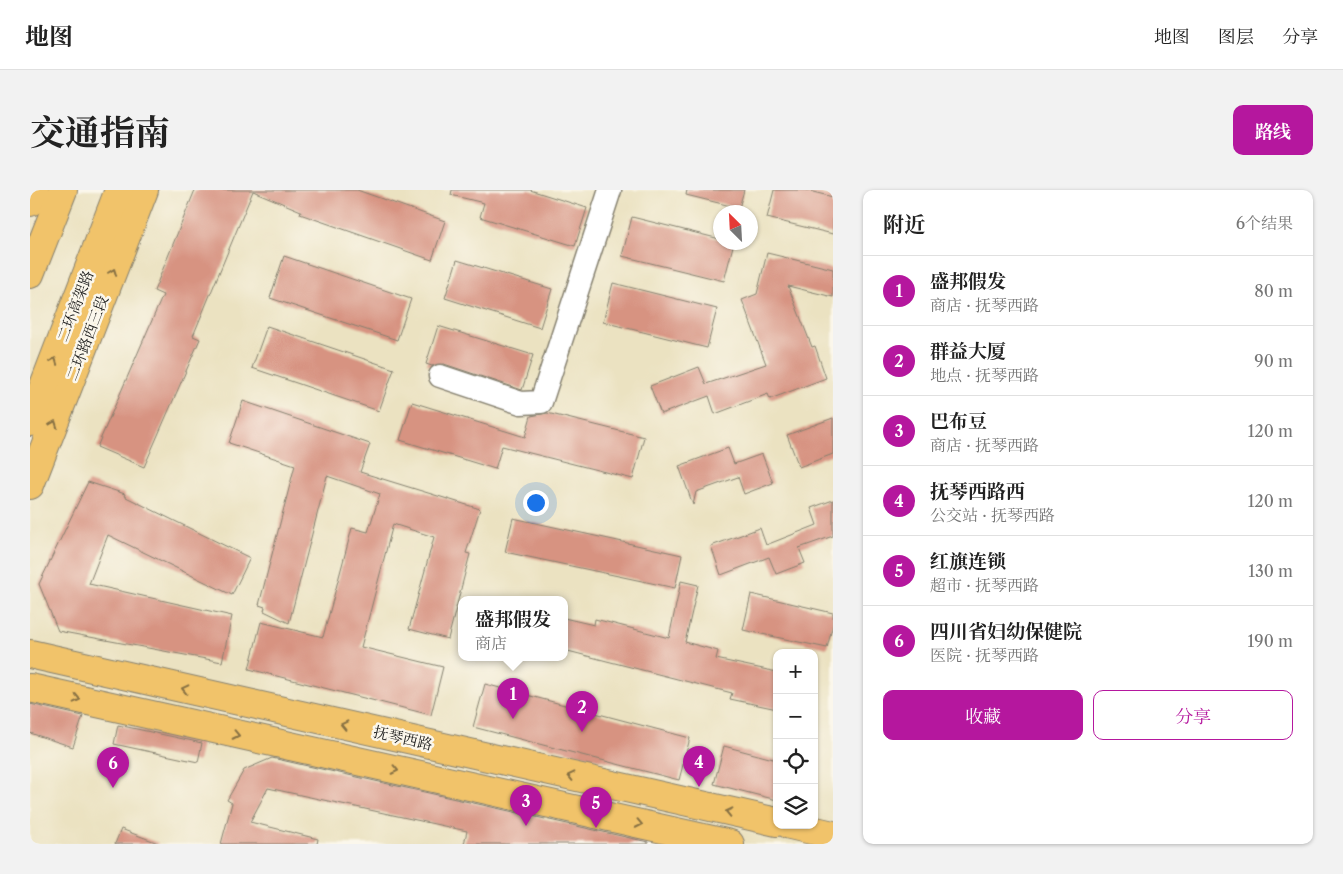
<!DOCTYPE html>
<html lang="zh">
<meta charset="utf-8">
<style>
:root{--surface:#fff;--page:#f2f2f2;--text:#222;--muted:#767676;--line:#e0e0e0;--accent:#b5179e}
body{margin:0;font-family:"Libre Caslon Text","Noto Serif SC",serif;background:var(--page);color:var(--text)}
.controls{position:absolute;right:15px;bottom:15px;display:grid;overflow:hidden;border-radius:10px;box-shadow:0 1px 4px #0004}
.controls button{width:45px;height:45px;display:grid;place-items:center;padding:0;border:0;border-bottom:1px solid var(--line);background:var(--surface);color:var(--text);font:25px sans-serif}
.compass{position:absolute;left:683px;top:15px;width:45px;height:45px;border-radius:50%;background:var(--surface);box-shadow:0 1px 4px #0004;rotate:336deg}
.you{position:absolute;left:505px;top:312px;width:18px;height:18px;margin:-12px;border:4px solid #fff;border-radius:50%;background:#1a73e8;box-shadow:0 0 0 8px #1a73e833}
.badge{display:grid;place-items:center;width:32px;height:32px;border-radius:50%;background:var(--accent);color:#fff;font-size:16px;font-weight:700}
.pin{position:absolute;translate:-50% -41px;filter:drop-shadow(0 1px 2px #0008)}
.pin::after{content:'';position:absolute;top:26px;width:18px;height:15px;background:inherit;clip-path:polygon(0 0,100% 0,50% 100%)}
.popup{position:absolute;left:428px;top:406px;width:110px;height:65px;box-sizing:border-box;display:grid;place-content:center;border-radius:10px;background:var(--surface);filter:drop-shadow(0 1px 4px #0005);font-size:16px;white-space:nowrap;color:var(--muted)}
.popup b{font-size:19px;color:var(--text)}
.popup::after{content:'';position:absolute;left:50%;top:100%;margin-left:-10px;border:10px solid transparent;border-top-color:var(--surface)}
.list{margin:0;padding:0;list-style:none}
h2{display:flex;justify-content:space-between;align-items:center;height:65px;margin:0;padding:0 20px;font-size:21px}
h2 small{font-size:16px;font-weight:400;color:var(--muted)}
.list li{display:grid;grid-template-columns:32px 1fr auto;gap:15px;align-items:center;box-sizing:border-box;height:70px;padding:0 20px;border-top:1px solid var(--line)}
.list b{display:block;font-size:19px;white-space:nowrap}
.list p{margin:0;font-size:16px;white-space:nowrap;color:var(--muted)}
.list em{font-size:16px;font-style:normal;color:var(--muted)}
.actions{display:flex;gap:10px;padding:15px 20px}
.actions a{flex:1;padding:11px 0;border:1px solid var(--accent);border-radius:10px;text-align:center;font-size:18px;color:var(--accent)}
.actions .main{background:var(--accent);color:#fff}
.icon{flex:none;width:28px;height:28px;fill:none;stroke:currentColor;stroke-width:2;stroke-linecap:round;stroke-linejoin:round}
.map{position:relative;flex:none;width:803px;height:654px;overflow:hidden;border-radius:10px}
header{display:flex;align-items:center;gap:30px;box-sizing:border-box;height:70px;padding:0 25px;background:var(--surface);border-bottom:1px solid var(--line)}
header strong{font-size:24px}
nav{display:flex;gap:28px;margin-inline-start:auto;font-size:18px}
.intro{display:flex;align-items:center;justify-content:space-between;box-sizing:border-box;height:120px;padding:0 30px}
h1{margin:0;font-size:35px}
.button{padding:12px 22px;border-radius:10px;background:var(--accent);color:#fff;font-size:18px;font-weight:700}
main{display:flex;gap:30px;padding:0 30px}
aside{flex:1;background:var(--surface);border-radius:10px;box-shadow:0 1px 4px #0004}
.map>svg:first-child{display:block}
.building{fill:#d79381}
.lines{fill:none;stroke-linecap:round;stroke-linejoin:round}
.minor-casing{stroke:#847f6e;stroke-width:25}
.major-casing{stroke:#847f6e;stroke-width:30}
.highway-casing{stroke:#847f6e;stroke-width:30}
.minor{stroke:#fff;stroke-width:22}
.major{stroke:#f1c36a;stroke-width:28}
.highway{stroke:#f1c36a;stroke-width:28}
.oneway{stroke:#867043}
.labels{text-anchor:middle;dominant-baseline:central;stroke-width:5;stroke-linejoin:round;paint-order:stroke}
.street-label{font-size:15px;fill:#1c1c1c;stroke:#fbf7ec}
</style>
<header>
<strong>地图</strong>
<nav><a>地图</a><a>图层</a><a>分享</a></nav>
</header>
<div class="intro"><h1>交通指南</h1><a class="button">路线</a></div>
<main>
<div class="map">
<svg width="803" height="654" viewBox="0 0 803 654">
<rect width="100%" height="100%" fill="#fbf7ec"/>
<filter id="ink" filterUnits="userSpaceOnUse"><feTurbulence type="fractalNoise" baseFrequency=".02" numOctaves="2"/><feDisplacementMap in="SourceGraphic" scale="10" xChannelSelector="R" yChannelSelector="G"/><feConvolveMatrix kernelMatrix="1 2 1 2 8 2 1 2 1" color-interpolation-filters="sRGB"/></filter>
<filter id="wash" filterUnits="userSpaceOnUse"><feTurbulence type="fractalNoise" baseFrequency=".0096" numOctaves="4" result="noise"/><feDisplacementMap in="SourceGraphic" scale="20" xChannelSelector="R" yChannelSelector="G"/><feGaussianBlur stdDeviation="1.12" result="paint"/><feColorMatrix in="noise" values="0 0 0 0 0 0 0 0 0 0 0 0 0 0 0 0 0 1.4 0 .05"/><feComposite in="paint" operator="in"/></filter>
<g filter="url(#wash)">
<rect width="100%" height="100%" fill="#ebe2c1"/>
<g id="blocks">
<g class="building">
<path d="M165,0H327L415,31L402,70L270,24L271,21L223,1L163,146L170,149L114,277L67,257L133,105L124,101Z"/>
<path d="M422,0H500L557,18L545,56L450,27L454,13L421,5Z"/>
<path d="M657,0H714L709,18L656,5Z"/>
<path d="M744,0H775L803,7V44L737,28Z"/>
<path d="M602,27L690,49V52H704L694,91L592,66Z"/>
<path d="M737,63L803,79V107L758,96L782,157L785,156L796,188L740,209L738,204L685,224L679,206L631,224L620,196L669,177L676,194L736,174L712,110L727,104Z"/>
<path d="M254,66L381,109L367,150L240,108Z"/>
<path d="M427,70L522,99L510,138L415,108Z"/>
<path d="M583,93L687,119L677,158L573,132Z"/>
<path d="M237,136L364,179L349,221L222,178Z"/>
<path d="M408,136L503,165L492,200L414,174L402,176L396,174Z"/>
<path d="M213,211L340,254L330,282L450,319L436,363L440,364L418,449L379,439L404,347L363,334L331,457L413,477L401,525L219,479L231,432L293,447L322,338L338,342L350,304L297,286L259,433L234,421L235,417L229,415L265,275L199,253Z"/>
<path d="M382,212L495,247L501,226L517,223L614,247L603,289L472,256L465,279L370,250Z"/>
<path d="M803,228V264L769,277L757,245Z"/>
<path d="M698,258L704,274L732,264L743,293L714,304L708,287L666,302L663,315L649,276Z"/>
<path d="M58,292L95,304L94,306L220,368L202,405L78,345L59,394L202,426L192,472L28,441L9,394Z"/>
<path d="M803,310V346L769,358L775,373L746,384L739,367L691,385L681,356L730,338L736,355L787,335L781,318Z"/>
<path d="M483,328L652,365L645,398L475,362Z"/>
<path d="M651,391L668,395L655,452L688,461L686,469L747,482V519L700,509L702,503L534,460V428L564,435L565,429L639,448Z"/>
<path d="M721,404L803,423V434L797,458L713,440Z"/>
<path d="M455,494L660,548L649,590L443,537Z"/>
<path d="M0,514L53,526L43,557L0,543Z"/>
<path d="M88,535L172,553L168,572L84,554Z"/>
<path d="M694,556L747,570V610L684,594Z"/>
<path d="M242,568L618,652V654H434L437,641L238,598L220,632L288,649L287,654H191L202,613L197,610L214,580Z"/>
<path d="M91,639L128,653V654H85Z"/>
</g>
</g>
</g>
<g filter="url(#ink)">
<use href="#blocks" fill-opacity="0" stroke="#847f6e" stroke-width="1"/>
<g class="lines">
<g class="minor-casing">
<path id="minor" d="M410,186L491,213L511,212L580,0"/>
</g>
<g class="major-casing">
<g id="major">
<path d="M0,12L5,0"/>
<path d="M0,295L114,0"/>
<path d="M0,464L747,632"/>
<path d="M0,498L700,654"/>
<path d="M760,635L803,645"/>
</g>
</g>
<g class="highway-casing">
<g id="highway">
<path d="M0,84L33,0"/>
<path d="M0,232L89,0"/>
</g>
</g>
<use href="#minor" class="minor"/>
<use href="#major" class="major"/>
<use href="#highway" class="highway"/>
</g>
<defs><path id="oneway-chevron" d="M-2-3.5L2.5 0L-2 3.5" fill="none" stroke-width="1.6" stroke-linecap="round" stroke-linejoin="round" transform="scale(1.25)"/></defs>
<g class="oneway">
<use href="#oneway-chevron" transform="translate(83 82) rotate(-69)"/>
<use href="#oneway-chevron" transform="translate(24 171) rotate(-69)"/>
<use href="#oneway-chevron" transform="translate(24 234) rotate(-69)"/>
<use href="#oneway-chevron" transform="translate(155 499) rotate(-167)"/>
<use href="#oneway-chevron" transform="translate(47 509) rotate(13)"/>
<use href="#oneway-chevron" transform="translate(314 535) rotate(-167)"/>
<use href="#oneway-chevron" transform="translate(206 545) rotate(12)"/>
<use href="#oneway-chevron" transform="translate(365 580) rotate(12)"/>
<use href="#oneway-chevron" transform="translate(541 586) rotate(-167)"/>
<use href="#oneway-chevron" transform="translate(699 622) rotate(-167)"/>
<use href="#oneway-chevron" transform="translate(609 634) rotate(12)"/>
</g>
</g>
<g class="labels">
<g class="street-label">
<text transform="translate(45 116) rotate(-69)">二环高架路</text>
<text transform="translate(57 148) rotate(-69)">二环路西三段</text>
<text transform="translate(373 548) rotate(13)">抚琴西路</text>
</g>
</g>
</svg>
<div class="controls">
<button>+</button>
<button>−</button>
<button><svg class="icon" aria-label="locate" viewBox="0 0 24 24"><circle cx="12" cy="12" r="6"/><path d="M12 2v4M12 18v4M2 12h4M18 12h4"/></svg></button>
<button><svg class="icon" aria-label="layers" viewBox="0 0 24 24"><path d="M12 4l9 5-9 5-9-5zM3 14l9 5 9-5"/></svg></button>
</div>
<svg class="compass" viewBox="-18 -18 36 36"><path d="M0-13l5 13h-10z" fill="#e53935"/><path d="M0 13l5-13h-10z" fill="#767676"/></svg>
<div class="you"></div>
<div class="pin badge" style="left:483px;top:529px">1</div>
<div class="popup"><b>盛邦假发</b>商店</div>
<div class="pin badge" style="left:552px;top:542px">2</div>
<div class="pin badge" style="left:496px;top:636px">3</div>
<div class="pin badge" style="left:669px;top:597px">4</div>
<div class="pin badge" style="left:566px;top:638px">5</div>
<div class="pin badge" style="left:83px;top:598px">6</div>
</div>
<aside>
<h2>附近<small>6个结果</small></h2>
<ul class="list">
<li><span class="badge">1</span><div><b>盛邦假发</b><p>商店 · 抚琴西路</p></div><em>80 m</em></li>
<li><span class="badge">2</span><div><b>群益大厦</b><p>地点 · 抚琴西路</p></div><em>90 m</em></li>
<li><span class="badge">3</span><div><b>巴布豆</b><p>商店 · 抚琴西路</p></div><em>120 m</em></li>
<li><span class="badge">4</span><div><b>抚琴西路西</b><p>公交站 · 抚琴西路</p></div><em>120 m</em></li>
<li><span class="badge">5</span><div><b>红旗连锁</b><p>超市 · 抚琴西路</p></div><em>130 m</em></li>
<li><span class="badge">6</span><div><b>四川省妇幼保健院</b><p>医院 · 抚琴西路</p></div><em>190 m</em></li>
</ul>
<div class="actions"><a class="main">收藏</a><a>分享</a></div>
</aside>
</main>
